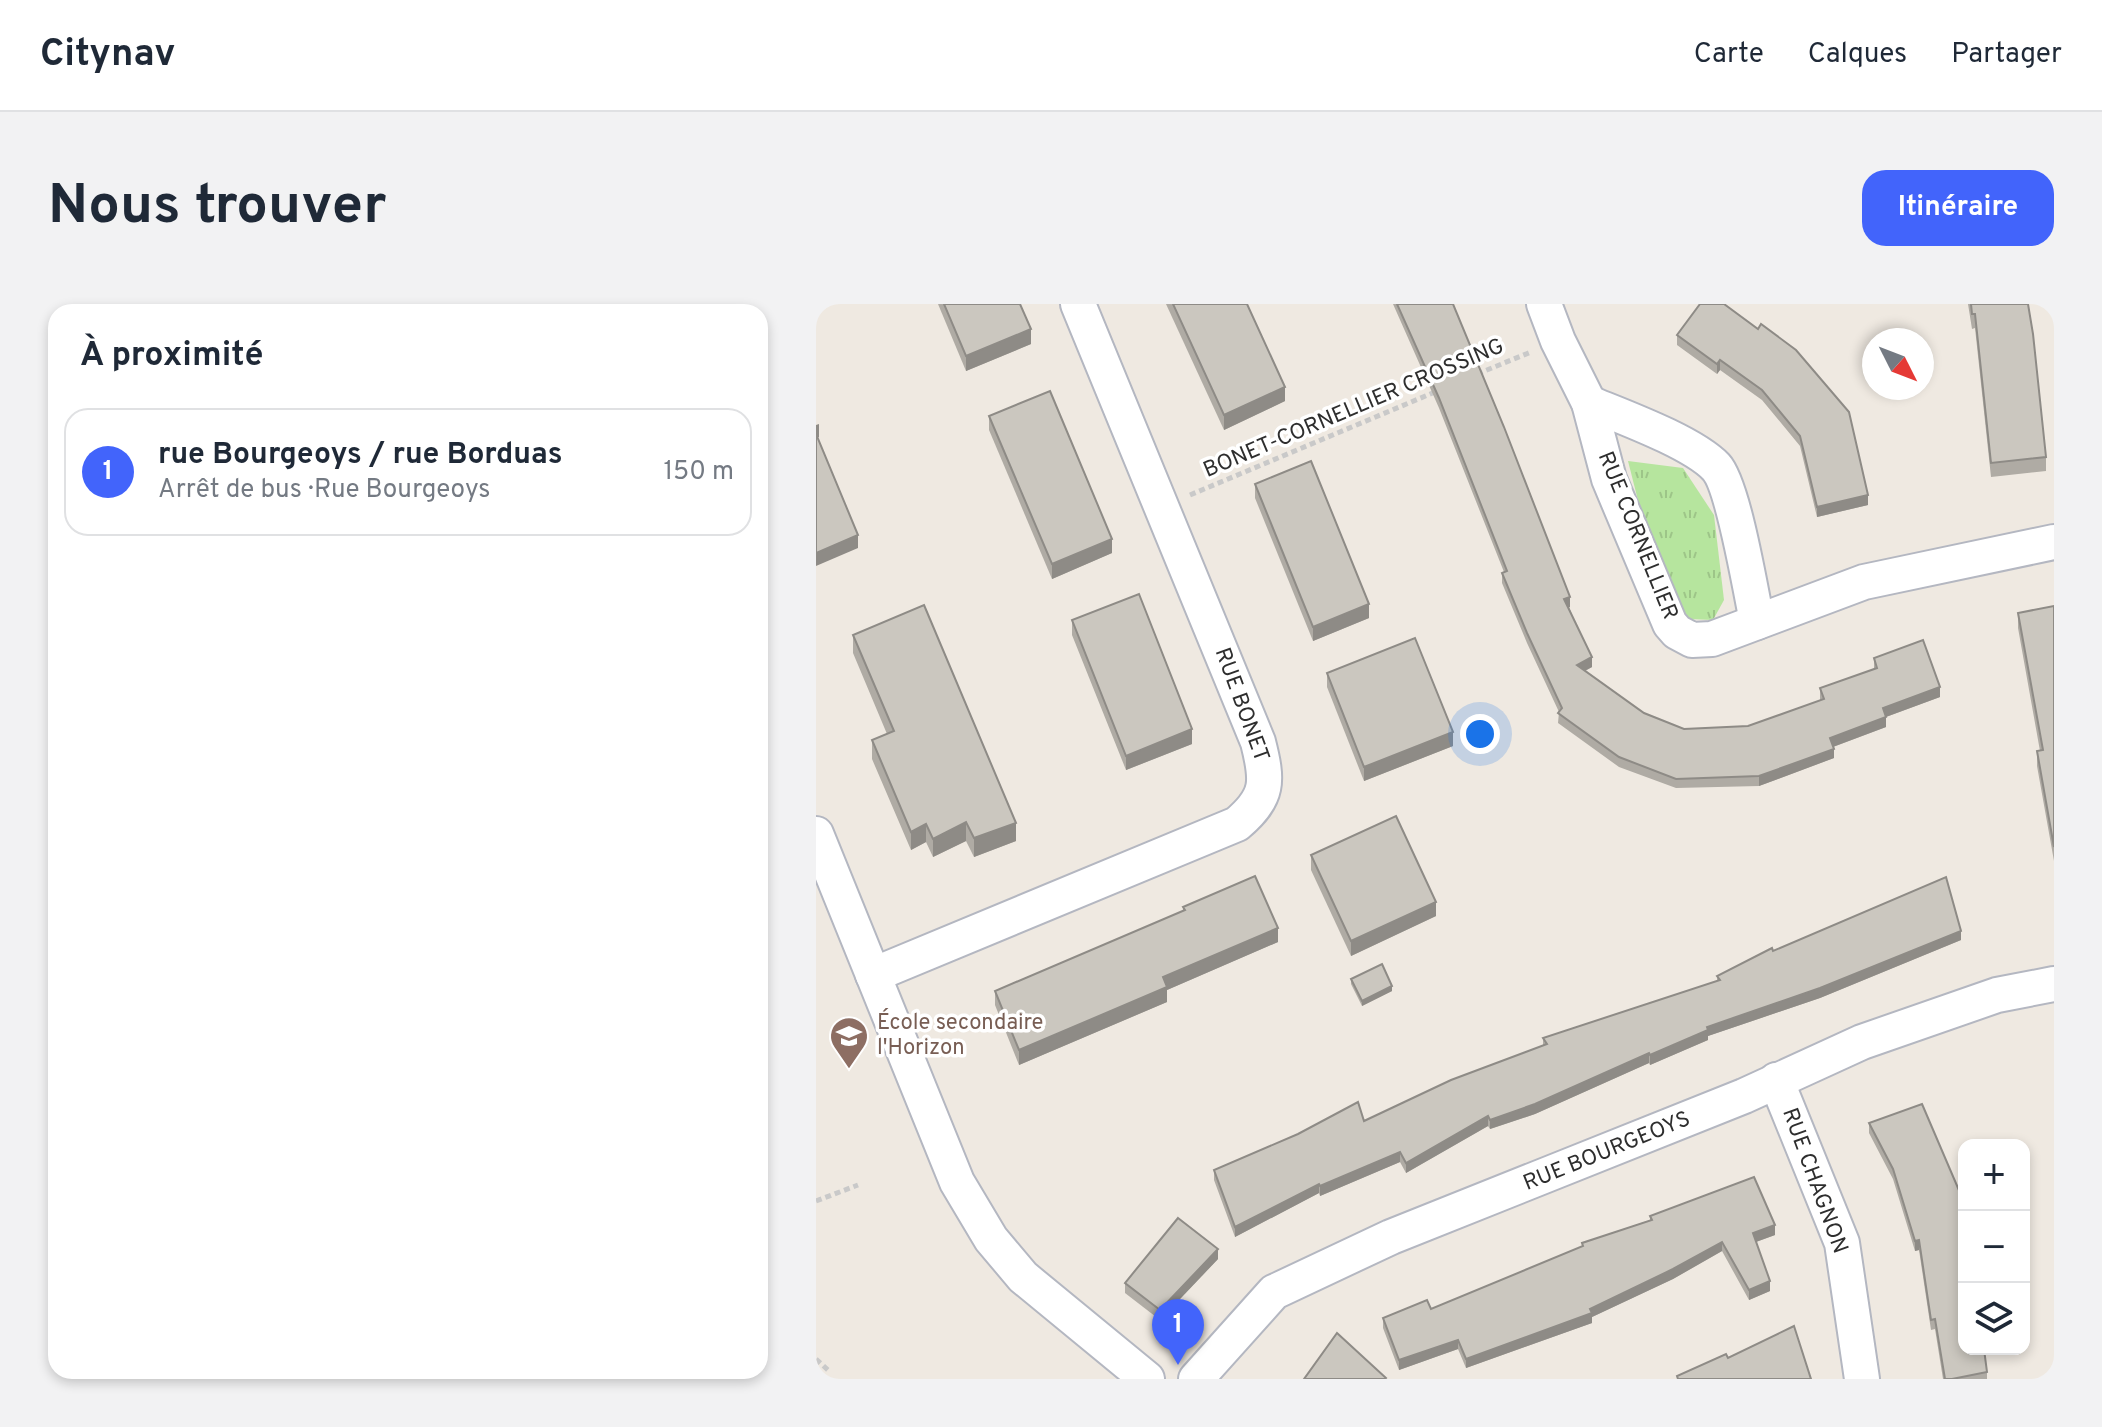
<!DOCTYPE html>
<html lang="fr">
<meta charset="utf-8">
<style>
:root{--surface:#fff;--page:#f2f2f3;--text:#1f2937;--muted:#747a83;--line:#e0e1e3;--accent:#4264fb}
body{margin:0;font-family:Overpass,sans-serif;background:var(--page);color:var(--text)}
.controls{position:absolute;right:24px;bottom:24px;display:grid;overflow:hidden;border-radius:16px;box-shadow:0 4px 12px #0003}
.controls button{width:72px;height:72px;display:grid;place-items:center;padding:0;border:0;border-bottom:2px solid var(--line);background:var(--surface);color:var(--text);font:40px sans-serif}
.compass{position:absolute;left:1046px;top:24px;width:72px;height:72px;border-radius:50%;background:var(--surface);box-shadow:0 4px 12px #0003;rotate:132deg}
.you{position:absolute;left:664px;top:430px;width:28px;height:28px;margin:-20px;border:6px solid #fff;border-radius:50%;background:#1a73e8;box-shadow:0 0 0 12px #1a73e833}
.badge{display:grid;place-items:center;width:52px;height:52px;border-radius:50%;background:var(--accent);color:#fff;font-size:26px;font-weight:700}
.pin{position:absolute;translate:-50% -66px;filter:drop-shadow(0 2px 4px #0008)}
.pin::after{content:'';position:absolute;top:42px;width:28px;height:24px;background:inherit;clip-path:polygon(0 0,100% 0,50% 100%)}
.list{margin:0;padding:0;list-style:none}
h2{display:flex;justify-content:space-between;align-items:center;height:104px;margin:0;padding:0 32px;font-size:34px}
h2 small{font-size:26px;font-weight:400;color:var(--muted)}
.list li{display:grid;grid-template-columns:52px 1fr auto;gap:24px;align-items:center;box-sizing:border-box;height:128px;margin:0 16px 16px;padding:0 16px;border:2px solid var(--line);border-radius:24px}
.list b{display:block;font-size:30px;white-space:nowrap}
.list p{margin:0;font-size:26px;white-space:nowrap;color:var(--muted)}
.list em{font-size:26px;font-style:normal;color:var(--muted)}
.icon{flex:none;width:44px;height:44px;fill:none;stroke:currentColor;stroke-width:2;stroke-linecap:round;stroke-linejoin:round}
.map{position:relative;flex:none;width:1238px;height:1075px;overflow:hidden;border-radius:24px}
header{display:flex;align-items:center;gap:48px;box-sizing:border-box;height:112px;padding:0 40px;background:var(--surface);border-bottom:2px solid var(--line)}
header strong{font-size:38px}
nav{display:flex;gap:44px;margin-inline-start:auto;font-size:28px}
.intro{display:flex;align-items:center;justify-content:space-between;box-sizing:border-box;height:192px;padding:0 48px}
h1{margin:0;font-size:56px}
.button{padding:20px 36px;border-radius:24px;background:var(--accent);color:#fff;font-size:28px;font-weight:700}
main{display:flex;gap:48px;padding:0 48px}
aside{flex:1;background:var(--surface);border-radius:24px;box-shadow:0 4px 12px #0003}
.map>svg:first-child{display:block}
.park{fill:url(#park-tufts)}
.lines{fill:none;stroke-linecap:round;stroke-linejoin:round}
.minor-casing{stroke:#b4b7c1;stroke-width:38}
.path{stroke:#c9c9c9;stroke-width:5;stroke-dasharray:6 4;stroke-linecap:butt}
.minor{stroke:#fff;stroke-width:34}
.wall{fill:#afaba4}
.shaded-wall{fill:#8e8b86}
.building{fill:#cbc7bf;stroke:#8e8b86;stroke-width:2}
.labels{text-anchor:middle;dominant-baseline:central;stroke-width:7;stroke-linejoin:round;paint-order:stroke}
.street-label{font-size:22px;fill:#2e2e2e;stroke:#fff}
.education-label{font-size:22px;fill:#785e54;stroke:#fff;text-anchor:start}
</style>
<header>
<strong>Citynav</strong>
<nav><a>Carte</a><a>Calques</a><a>Partager</a></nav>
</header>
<div class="intro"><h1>Nous trouver</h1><a class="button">Itinéraire</a></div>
<main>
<aside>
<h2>À proximité<small></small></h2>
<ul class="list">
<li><span class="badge">1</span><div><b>rue Bourgeoys / rue Borduas</b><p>Arrêt de bus · Rue Bourgeoys</p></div><em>150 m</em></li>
</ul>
</aside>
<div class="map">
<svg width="1238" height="1075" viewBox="0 0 1238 1075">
<defs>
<pattern id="park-tufts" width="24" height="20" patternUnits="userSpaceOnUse" patternTransform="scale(2)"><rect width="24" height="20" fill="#b6e59e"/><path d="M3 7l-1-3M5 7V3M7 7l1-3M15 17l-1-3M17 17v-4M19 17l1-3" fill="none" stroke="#9dc588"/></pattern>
</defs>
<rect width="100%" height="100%" fill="#efe9e1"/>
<path class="park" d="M812,157L867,164L898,211L908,296L897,316L873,315L847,272L828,220Z"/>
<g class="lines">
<g class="minor-casing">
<g id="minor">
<path d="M728,0L742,37L773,99L793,175L854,320L861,328L876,336L896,335L1048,278L1238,238"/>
<path d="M773,99C807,113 876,138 900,163C917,181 935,288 941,318"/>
<path d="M0,530L141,878L175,935L207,973L331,1075"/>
<path d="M57,671L421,520C453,493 452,477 442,438L262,0"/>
<path d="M960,776L1026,939L1046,1075"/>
<path d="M380,1075L458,988L575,933L928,792L1046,738L1181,691L1238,680"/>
</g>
</g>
<g class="path">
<path d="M661,70L715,48"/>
<path d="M374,191L619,88"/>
<path d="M0,897L42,881"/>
<path d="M0,1055L13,1067"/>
</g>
<use href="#minor" class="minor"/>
</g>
<g class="wall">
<path d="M122,0H204L215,40L150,67Z"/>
<path d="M350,0H431L469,97L408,126Z"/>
<path d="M577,0H637L776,363L769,367L828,409L868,425L932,422L1004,397V384L1058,365V354L1124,393L1070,413V423L1017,443L1018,454L943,482L860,484L803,463L742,419L743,408L711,339L686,279V269L688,268L623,104Z"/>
<path d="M884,0L1052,201L1001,213L984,142L946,96L904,66L901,70L861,41V31Z"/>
<path d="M1152,0H1212L1230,153V167L1175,173L1159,24L1156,25Z"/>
<path d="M173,112L296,249L236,275L173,126Z"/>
<path d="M439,180L553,314L497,337L439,194Z"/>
<path d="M1238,302V557L1221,462V447H1224L1202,324V309Z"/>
<path d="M256,316L376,440L310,466L256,331Z"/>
<path d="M37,331L200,537L158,553L150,537L117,553L110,538L95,546L56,455V436L71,430L37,349Z"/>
<path d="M511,369L637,442L548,477L511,383Z"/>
<path d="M495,551L620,612L535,652L495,566Z"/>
<path d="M367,603L462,638L351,686V698L203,761L179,701V687L367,607Z"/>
<path d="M1145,636L1004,694L892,732V736L834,761L833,759L719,810L674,825L672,822L590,869L584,858L504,892L503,889L419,933L398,876V866L548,817L727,742V734L901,677V672L957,647Z"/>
<path d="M535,675L576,687L546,702L535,680Z"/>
<path d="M1106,800L1148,1045L1171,1068V1075H1127L1119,1025L1115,1026L1103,946L1099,947L1077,875L1053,829V819Z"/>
<path d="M834,912L959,931L940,938L954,987L933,996L906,947L857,975L776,1013V1019L650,1064L642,1045L583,1066L567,1024V1014L615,1005L766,943V939L834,916Z"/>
<path d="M402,955L344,1016L309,989V979Z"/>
</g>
<g class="shaded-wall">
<path d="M215,25V40L150,67V52Z"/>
<path d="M904,56V66L901,70V60Z"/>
<path d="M469,83V97L408,126V111Z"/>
<path d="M3,120V133L0,134V121Z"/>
<path d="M1052,191V201L1001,213V203Z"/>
<path d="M42,231V244L0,262V249Z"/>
<path d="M296,235V249L236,275V260Z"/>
<path d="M754,293V303L748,305V295Z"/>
<path d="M553,300V314L497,337V323Z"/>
<path d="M776,353V363L761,371V361Z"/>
<path d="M1124,383V393L1067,414V404Z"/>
<path d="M1070,413V423L1014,444V434Z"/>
<path d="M376,425V440L310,466V452Z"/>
<path d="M637,428V442L548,477V463Z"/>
<path d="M1018,445V454L943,482V472Z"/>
<path d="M150,518V537L117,553V535Z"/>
<path d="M200,519V537L158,553V534Z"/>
<path d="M110,520V538L95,546V528Z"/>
<path d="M620,598V612L535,652V637Z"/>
<path d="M462,624V638L351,686V698L203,761V746L347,673Z"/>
<path d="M1145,627V636L1004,694L892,732V736L834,761V751L891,723Z"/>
<path d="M576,682V687L546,702V697Z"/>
<path d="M833,749V759L719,810L674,825V816Z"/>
<path d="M672,812V822L590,869V859Z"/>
<path d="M584,848V858L504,892V882Z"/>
<path d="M503,880V889L419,933V923Z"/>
<path d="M959,921V931L937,939V929Z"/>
<path d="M1103,936V946L1099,947V937Z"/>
<path d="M906,938V947L857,975L776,1013V1019L650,1064V1055L774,1005Z"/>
<path d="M402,945V955L344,1016V1006Z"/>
<path d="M954,977V987L933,996V986Z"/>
<path d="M642,1036V1045L583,1066V1056Z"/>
</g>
<g class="building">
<path d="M128,0H204L215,25L150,52Z"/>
<path d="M357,0H431L469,83L408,111Z"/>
<path d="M581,0H637L688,123L754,293L748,295L776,353L761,361L828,409L868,425L932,422L1008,395L1004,384L1061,364L1058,354L1107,336L1124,383L1067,404L1070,413L1014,434L1018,445L943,472L860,475L803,453L742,409L746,404L711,329L686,269L691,267L623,94Z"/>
<path d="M884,0H908L942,25L945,20L980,46L1033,108L1052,191L1001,203L984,132L946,86L904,56L901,60L861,31Z"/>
<path d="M1155,0H1212L1217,30L1230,153L1175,159L1159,10H1156Z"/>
<path d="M234,87L296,235L236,260L173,112Z"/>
<path d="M0,130L42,231L0,249Z"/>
<path d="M495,157L553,300L497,323L439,180Z"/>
<path d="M323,290L376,425L310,452L256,316Z"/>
<path d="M108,301L200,519L158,534L150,518L117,535L110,520L95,528L56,436L78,427L37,331Z"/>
<path d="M1238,302V543L1221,447L1227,446L1202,309Z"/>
<path d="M599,334L637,428L548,463L511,369Z"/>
<path d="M580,512L620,598L535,637L495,551Z"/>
<path d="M439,572L462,624L347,673L351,683L203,746L179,687L369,606L367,603Z"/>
<path d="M1130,573L1145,627L1004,684L891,723L892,726L834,751L833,749L719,800L674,816L672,812L590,859L584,848L504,882L503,880L419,923L398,866L482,830L542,798L548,817L635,776L731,740L727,734L904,676L901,672L956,644L957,647Z"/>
<path d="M566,660L576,682L546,697L535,675Z"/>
<path d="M1106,800L1148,898V1045H1168L1171,1068L1136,1075H1129L1119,1015L1115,1016L1103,936L1099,937L1077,865L1053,819Z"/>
<path d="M938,873L959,921L937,929L954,977L933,986L906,938L857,965L774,1005L776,1009L650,1055L642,1036L583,1056L567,1014L611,996L615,1005L767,942L766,939L836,916L834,912Z"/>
<path d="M362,914L402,945L344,1006L309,979Z"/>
<path d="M978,1022L995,1075H862L861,1072L910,1050L912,1054Z"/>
<path d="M521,1029L570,1074L569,1075H488Z"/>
</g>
<defs>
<g id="school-pin" transform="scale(2)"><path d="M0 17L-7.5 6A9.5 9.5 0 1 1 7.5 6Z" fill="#8d6e63" stroke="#fff"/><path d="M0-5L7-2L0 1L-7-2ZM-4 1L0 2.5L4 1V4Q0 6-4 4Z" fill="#fff"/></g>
</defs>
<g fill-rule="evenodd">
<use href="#school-pin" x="33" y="732"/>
</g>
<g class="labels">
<g class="street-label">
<text transform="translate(538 105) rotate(-23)">BONET-CORNELLIER CROSSING</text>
<text transform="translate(821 232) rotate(68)">RUE CORNELLIER</text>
<text transform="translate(425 401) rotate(70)">RUE BONET</text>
<text transform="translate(791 848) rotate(-22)">RUE BOURGEOYS</text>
<text transform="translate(998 877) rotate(70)">RUE CHAGNON</text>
</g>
<g class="education-label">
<text x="61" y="719">École secondaire<tspan x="61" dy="25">l'Horizon</tspan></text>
</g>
</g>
</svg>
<div class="controls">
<button>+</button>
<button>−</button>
<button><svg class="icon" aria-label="layers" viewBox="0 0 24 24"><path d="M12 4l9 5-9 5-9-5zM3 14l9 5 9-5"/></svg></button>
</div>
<svg class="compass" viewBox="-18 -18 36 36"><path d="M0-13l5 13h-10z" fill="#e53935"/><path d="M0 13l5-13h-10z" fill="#747a83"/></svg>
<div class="you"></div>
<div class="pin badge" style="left:362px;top:1061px">1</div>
</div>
</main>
